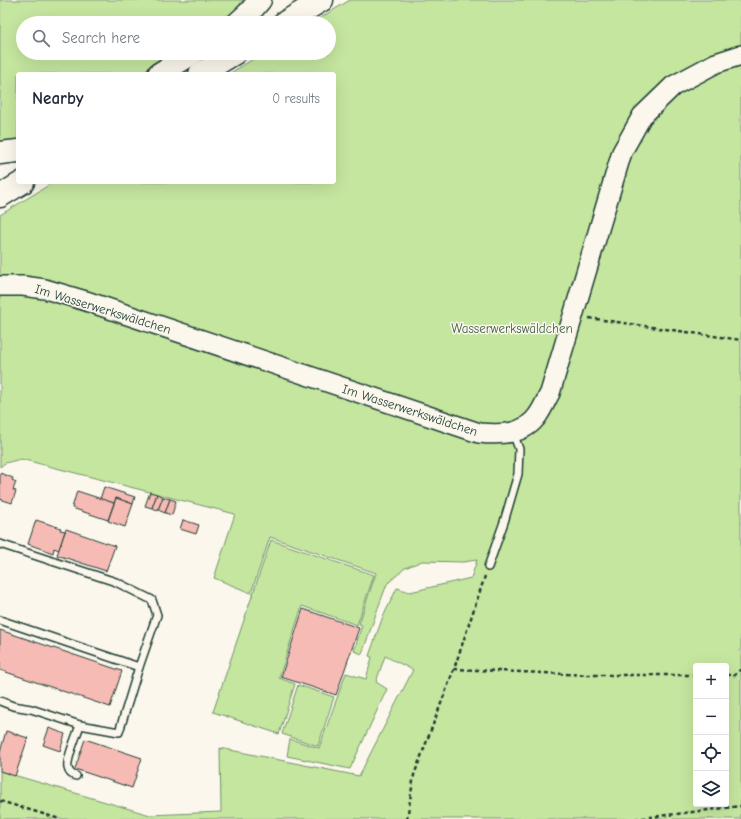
<!DOCTYPE html>
<meta charset="utf-8">
<style>
:root{--surface:#fff;--page:#f6f6f7;--text:#1f2937;--muted:#747a83;--line:#e0e1e3}
body{margin:0;font-family:"Comic Neue",sans-serif;background:var(--page);color:var(--text)}
.controls{position:absolute;right:12px;bottom:12px;display:grid;overflow:hidden;border-radius:4px;box-shadow:0 4px 16px #0002}
.controls button{width:36px;height:36px;display:grid;place-items:center;padding:0;border:0;border-bottom:1px solid var(--line);background:var(--surface);color:var(--text);font:20px sans-serif}
.list{margin:0;padding:0;list-style:none}
h2{display:flex;justify-content:space-between;align-items:center;height:52px;margin:0;padding:0 16px;font-size:17px}
h2 small{font-size:13px;font-weight:400;color:var(--muted)}
.icon{flex:none;width:22px;height:22px;fill:none;stroke:currentColor;stroke-width:2;stroke-linecap:round;stroke-linejoin:round}
.map{position:relative;flex:none;width:741px;height:819px;overflow:hidden}
.search{position:absolute;background:var(--surface);box-shadow:0 4px 16px #0002;left:16px;top:16px;width:320px;height:44px;display:flex;align-items:center;gap:10px;box-sizing:border-box;padding:0 14px;border-radius:22px;color:var(--muted);font-size:15px}
.panel{position:absolute;background:var(--surface);box-shadow:0 4px 16px #0002;left:16px;top:72px;width:320px;height:112px;border-radius:4px}
.map>svg:first-child{display:block}
.green{fill:#c5e69f;stroke:#72926a;fill-rule:evenodd}
.building{fill:#f6bbb4;stroke:#1f3d34}
.lines{fill:none;stroke-linecap:round;stroke-linejoin:round}
.lane-casing{stroke:#1f3d34;stroke-width:10}
.secondary-casing{stroke:#1f3d34;stroke-width:22}
.highway-casing{stroke:#1f3d34;stroke-width:25}
.path{stroke:#1f3d34;stroke-width:2.5;stroke-dasharray:4 3;stroke-linecap:butt}
.lane{stroke:#fbf7ec;stroke-width:7}
.secondary{stroke:#fbf7ec;stroke-width:19}
.highway{stroke:#fbf7ec;stroke-width:22}
.labels{text-anchor:middle;dominant-baseline:central;stroke-width:3;stroke-linejoin:round;paint-order:stroke}
.street-label{font-size:13px;fill:#1f3d34;stroke:#fbf7ec}
.park-label{font-size:13px;fill:#405f49;stroke:#fbf7ec}
</style>
<div class="map">
<svg width="741" height="819" viewBox="0 0 741 819">
<rect width="100%" height="100%" fill="#fbf7ec"/>
<filter id="ink" filterUnits="userSpaceOnUse"><feTurbulence type="fractalNoise" baseFrequency=".025" numOctaves="2"/><feDisplacementMap in="SourceGraphic" scale="8" xChannelSelector="R" yChannelSelector="G"/><feConvolveMatrix kernelMatrix="1 2 1 2 8 2 1 2 1" color-interpolation-filters="sRGB"/></filter>
<g filter="url(#ink)">
<g class="green">
<path d="M0,0H243L235,11L218,23H23V53H174L141,74H18V142H0Z"/>
<path d="M350,0H741V819H0V771L150,815L221,812L220,748L359,776L413,670L385,656L376,682L387,689L350,769L287,756L290,739L319,748L346,673L366,679L372,657L369,656L382,619L397,588L410,592L471,578L477,560L463,562L422,561L405,568L387,584L378,608L362,654L354,651L362,625L359,624L376,573L270,537L251,593L214,578L235,514L21,459L5,463L0,467V215L54,182H334V74H229L263,53H329V23H312ZM696,666H726V804H696Z"/>
<path d="M271,540L374,575L357,625L302,606L279,678L295,684L279,734L213,712Z"/>
<path d="M298,685L334,697L318,746L282,734Z"/>
</g>
<g class="building">
<path d="M0,473L13,478L12,480L16,482L13,490L16,491L12,503L0,499Z"/>
<path d="M104,487L135,497L133,504L116,498L114,503L100,499Z"/>
<path d="M77,491L114,503L108,520L72,508Z"/>
<path d="M150,492L157,494L152,508L145,506Z"/>
<path d="M157,494L163,497L158,510L152,508Z"/>
<path d="M163,497L170,499L165,513L158,510Z"/>
<path d="M116,498L133,504L125,527L108,521Z"/>
<path d="M170,499L176,501L172,515L165,513Z"/>
<path d="M36,520L61,528L60,530L65,531L59,550L54,548L53,553L28,544Z"/>
<path d="M183,520L199,525L196,534L180,529Z"/>
<path d="M66,529L115,546L106,571L57,555Z"/>
<path d="M303,609L359,628L336,695L281,677Z"/>
<path d="M0,630L122,671L110,707L0,670Z"/>
<path d="M49,728L65,734L60,751L43,745Z"/>
<path d="M6,731L28,738L15,776L0,771V752Z"/>
<path d="M85,739L142,758L132,788L75,769Z"/>
</g>
<g class="lines">
<g class="lane-casing">
<g id="lane">
<path d="M0,544L116,582L152,600L157,615L139,667L119,732L80,725L31,709L13,706L0,701"/>
<path d="M488,567L504,522L518,474L519,449L513,433"/>
<path d="M0,620L139,667"/>
<path d="M76,776C72,775 69,773 68,768C66,759 77,735 80,725"/>
</g>
</g>
<g class="secondary-casing">
<path id="secondary" d="M0,286H23L45,289L86,301L479,433C500,435 525,435 538,415C543,408 546,400 550,393L622,152L642,116L673,86L716,63L741,55"/>
</g>
<g class="highway-casing">
<g id="highway">
<path d="M238,23L249,13L260,0"/>
<path d="M284,23L322,0"/>
<path d="M159,74L193,53"/>
<path d="M200,74L235,53"/>
<path d="M0,153L18,151"/>
<path d="M0,196L23,182"/>
</g>
</g>
<g class="path">
<path d="M589,318L741,340"/>
<path d="M454,669L588,675H696"/>
<path d="M726,675H735L741,669"/>
<path d="M0,801L60,819"/>
<path d="M407,819L414,775L454,669L485,576"/>
<path d="M635,819L741,806"/>
</g>
<use href="#lane" class="lane"/>
<use href="#secondary" class="secondary"/>
<use href="#highway" class="highway"/>
</g>
</g>
<g class="labels">
<g class="street-label">
<text transform="translate(103 309) rotate(17)">Im Wasserwerkswäldchen</text>
<text transform="translate(410 410) rotate(18)">Im Wasserwerkswäldchen</text>
</g>
<g class="park-label">
<text x="512" y="328">Wasserwerkswäldchen</text>
</g>
</g>
</svg>
<div class="controls">
<button>+</button>
<button>−</button>
<button><svg class="icon" aria-label="locate" viewBox="0 0 24 24"><circle cx="12" cy="12" r="6"/><path d="M12 2v4M12 18v4M2 12h4M18 12h4"/></svg></button>
<button><svg class="icon" aria-label="layers" viewBox="0 0 24 24"><path d="M12 4l9 5-9 5-9-5zM3 14l9 5 9-5"/></svg></button>
</div>
<div class="search"><svg class="icon" aria-label="search" viewBox="0 0 24 24"><circle cx="10" cy="10" r="6"/><path d="M15 15l6 6"/></svg>Search here</div>
<section class="panel">
<h2>Nearby<small>0 results</small></h2>
<ul class="list">
</ul>
</section>
</div>
